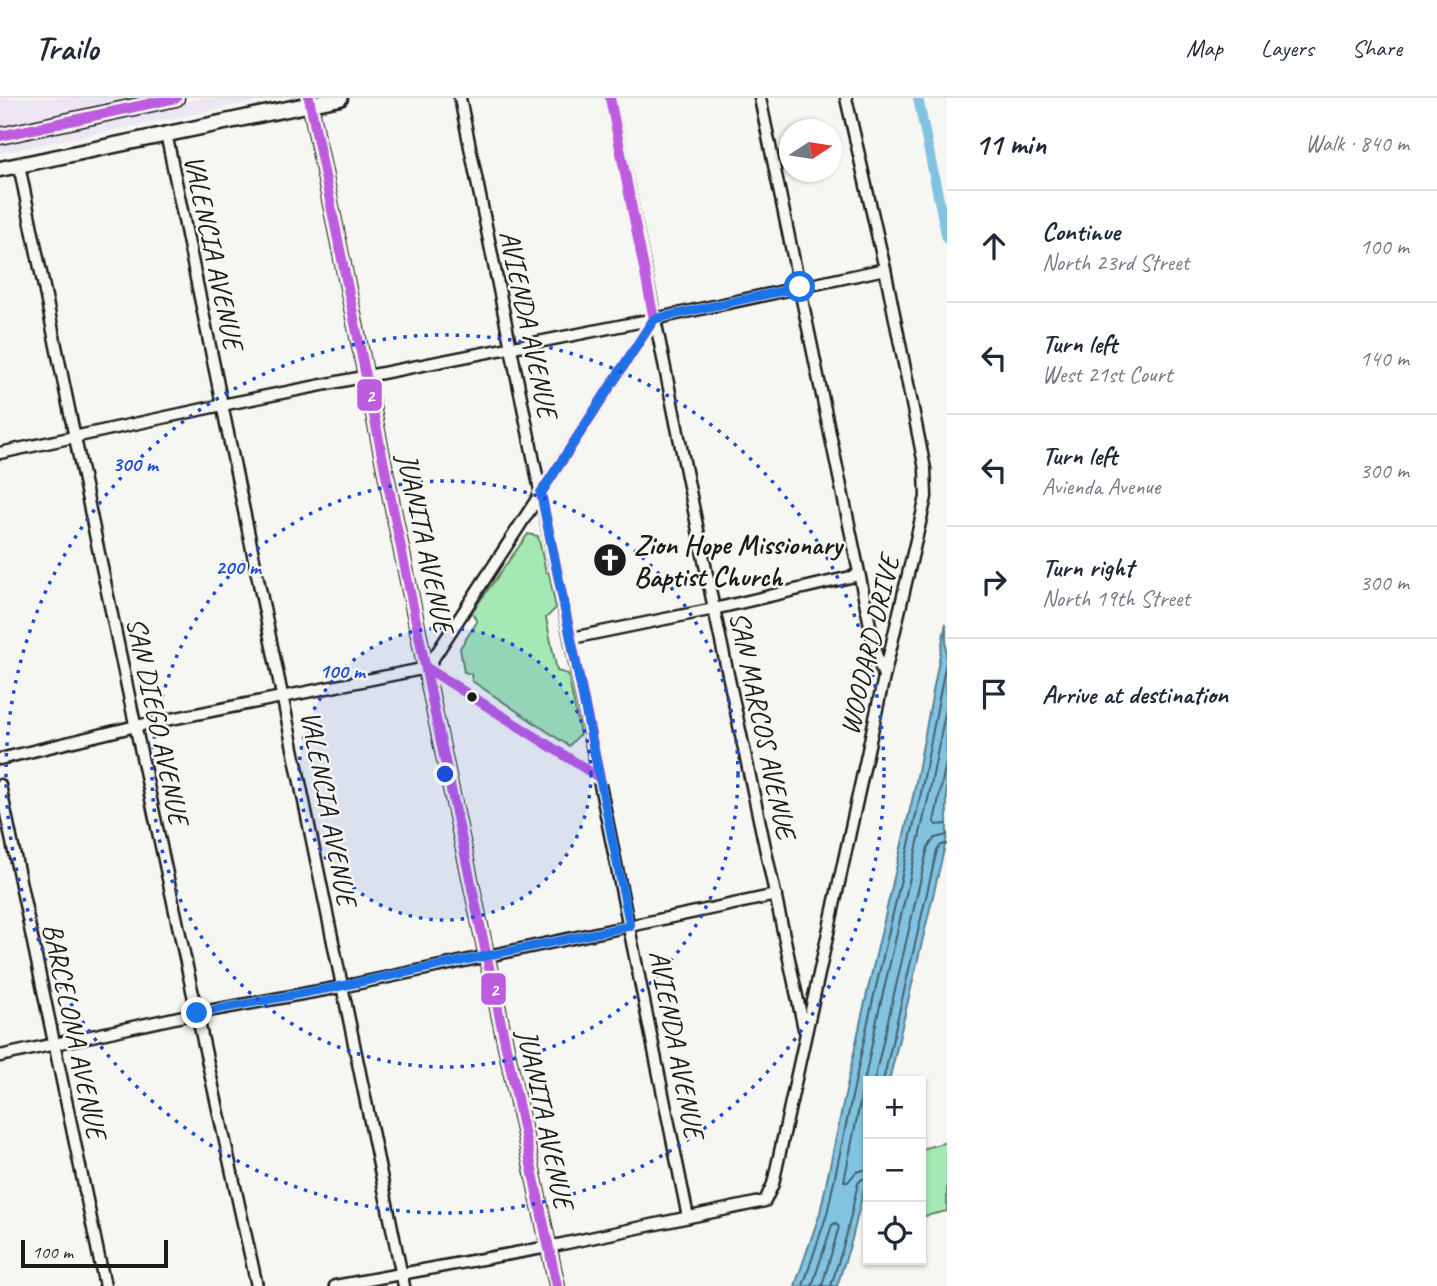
<!DOCTYPE html>
<meta charset="utf-8">
<style>
:root{--surface:#fff;--page:#f2f2f3;--text:#1f2937;--muted:#747a83;--line:#e0e1e3}
body{margin:0;font-family:Caveat,sans-serif;background:var(--page);color:var(--text)}
.controls{position:absolute;right:21px;bottom:21px;display:grid;overflow:hidden;border-radius:0px;box-shadow:0 2px 5px #0004}
.controls button{width:63px;height:63px;display:grid;place-items:center;padding:0;border:0;border-bottom:2px solid var(--line);background:var(--surface);color:var(--text);font:35px sans-serif}
.compass{position:absolute;left:779px;top:21px;width:63px;height:63px;border-radius:50%;background:var(--surface);box-shadow:0 2px 5px #0004;rotate:78deg}
.scale{position:absolute;left:21px;bottom:18px;width:147px;box-sizing:border-box;padding-left:7px;border:4px solid #1c1c1c;border-top:0;font-size:19px;line-height:24px;white-space:nowrap;color:#1c1c1c;-webkit-text-stroke:5px #f6f6f2;paint-order:stroke}
.stop{position:absolute;width:21px;height:21px;margin:-16px;border:5px solid #1a73e8;border-radius:50%;background:#fff}
.stop.end{background:#1a73e8;border-color:#fff;box-shadow:0 2px 7px #0008}
.list{margin:0;padding:0;list-style:none}
h2{display:flex;justify-content:space-between;align-items:center;height:91px;margin:0;padding:0 28px;font-size:30px}
h2 small{font-size:23px;font-weight:400;color:var(--muted)}
.list li{display:grid;grid-template-columns:46px 1fr auto;gap:21px;align-items:center;box-sizing:border-box;height:112px;padding:0 28px;border-top:2px solid var(--line)}
.list b{display:block;font-size:26px;white-space:nowrap}
.list p{margin:0;font-size:23px;white-space:nowrap;color:var(--muted)}
.list em{font-size:23px;font-style:normal;color:var(--muted)}
.icon{flex:none;width:38px;height:38px;fill:none;stroke:currentColor;stroke-width:2;stroke-linecap:round;stroke-linejoin:round}
.map{position:relative;flex:none;width:947px;height:1188px;overflow:hidden}
header{display:flex;align-items:center;gap:42px;box-sizing:border-box;height:98px;padding:0 35px;background:var(--surface);border-bottom:2px solid var(--line)}
header strong{font-size:33px}
nav{display:flex;gap:38px;margin-inline-start:auto;font-size:24px}
main{display:flex}
aside{flex:1;background:var(--surface)}
.map>svg:first-child{display:block}
.built{fill:#ece7f3}
.green{fill:#a4e9b4;stroke:#608268;stroke-width:2}
.water{fill:#82c3e2;stroke:#598093;stroke-width:2}
.lines{fill:none;stroke-linecap:round;stroke-linejoin:round}
.shore{stroke:#455f6b;stroke-width:2}
.canal{stroke:#82c3e2;stroke-width:10}
.minor-casing{stroke:#1c1c1c;stroke-width:15}
.tertiary-casing{stroke:#1c1c1c;stroke-width:18}
.primary-casing{stroke:#1c1c1c;stroke-width:19}
.minor{stroke:#f6f6f2;stroke-width:10}
.tertiary{stroke:#f6f6f2;stroke-width:12}
.primary{stroke:#f6f6f2;stroke-width:14}
.bus-1-casing{stroke:#f6f6f2;stroke-width:16}
.bus-1{stroke:#be5ce0;stroke-width:10}
.route{stroke:#1a73e8;stroke-width:9}
.ring{fill:none;stroke:#1d4ed8;stroke-width:3.5;stroke-dasharray:3.5 7}
.bus-dot{fill:#1c1c1c;stroke:#f6f6f2;stroke-width:2.5}
.labels{text-anchor:middle;dominant-baseline:central;stroke-width:5;stroke-linejoin:round;paint-order:stroke}
.street-label{font-size:28px;fill:#1c1c1c;stroke:#f6f6f2}
.poi-label{font-size:28px;font-weight:bold;fill:#1c1c1c;stroke:#f6f6f2;text-anchor:start}
.centre{fill:#1d4ed8;stroke:#f6f6f2;stroke-width:3.5}
.ring-label{font-size:21px;text-anchor:middle;font-weight:bold;fill:#1d4ed8;stroke:#f6f6f2;stroke-width:5;stroke-linejoin:round;paint-order:stroke}
.line-badge{stroke:#f6f6f2;stroke-width:2.5}
.badge-label{font-size:19px;text-anchor:middle;font-weight:bold;fill:#fff}
</style>
<header>
<strong>Trailo</strong>
<nav><a>Map</a><a>Layers</a><a>Share</a></nav>
</header>
<main>
<div class="map">
<svg width="947" height="1188" viewBox="0 0 947 1188">
<rect width="100%" height="100%" fill="#f6f6f2"/>
<filter id="ink" filterUnits="userSpaceOnUse"><feTurbulence type="fractalNoise" baseFrequency=".0143" numOctaves="2"/><feDisplacementMap in="SourceGraphic" scale="14" xChannelSelector="R" yChannelSelector="G"/><feConvolveMatrix kernelMatrix="1 2 1 2 8 2 1 2 1" color-interpolation-filters="sRGB"/></filter>
<g filter="url(#ink)">
<g class="built">
<path d="M0,0H152L0,33Z"/>
<path d="M201,0H273L0,55V43Z"/>
</g>
<g class="green">
<path d="M528,436L538,438L546,474L549,475L556,510L546,520L557,573L568,576L580,636L569,648L472,583L471,576L464,574L460,550L477,524L472,514Z"/>
<path d="M947,1044V1113L921,1119V1051Z"/>
</g>
<path class="water" d="M946,525L947,739L889,983H868V1073L852,1141L837,1188H795L820,1115L862,917L914,694Z"/>
<g class="lines">
<g class="shore">
<path d="M947,660L934,724L936,727L947,726"/>
<path d="M874,983L928,749L935,740L947,737"/>
<path d="M883,983L937,752L941,747L947,746"/>
<path d="M868,1071L856,1074L848,1084L844,1083L877,921L929,697L947,605"/>
<path d="M803,1188L827,1116L869,919L921,695L947,559"/>
<path d="M812,1188L832,1127L836,1125L839,1129L822,1188"/>
<path d="M831,1188L846,1139L858,1085L862,1081L868,1080"/>
</g>
<path class="canal" d="M918,0L947,141"/>
<g class="minor-casing">
<g id="minor">
<path d="M460,0L688,1119"/>
<path d="M610,0L714,511L804,931"/>
<path d="M760,0L876,556L884,578"/>
<path d="M166,35L404,1188"/>
<path d="M19,67C95,441 174,815 257,1188"/>
<path d="M0,355L222,307L654,221L885,171"/>
<path d="M572,540L714,511L859,477"/>
<path d="M427,570L654,221"/>
<path d="M427,570L600,680"/>
<path d="M0,661L136,628L427,570"/>
<path d="M0,687L105,1188"/>
<path d="M0,958L197,915L341,889L776,797"/>
<path d="M335,1188L548,1149L765,1103L773,1086L884,579L926,399L925,371L885,171L846,0"/>
</g>
</g>
<g class="tertiary-casing">
<path id="tertiary" d="M309,0L435,616L557,1188"/>
</g>
<g class="primary-casing">
<g id="primary">
<path d="M0,38L176,0"/>
<path d="M0,71L340,0"/>
</g>
</g>
<use href="#minor" class="minor"/>
<use href="#tertiary" class="tertiary"/>
<use href="#primary" class="primary"/>
<g class="bus-1-casing">
<g id="bus-1">
<path d="M309,0L435,616L557,1188"/>
<path d="M0,38L176,0"/>
<path d="M427,570L600,680"/>
<path d="M600,680L541,395L654,221L610,0"/>
</g>
</g>
<use href="#bus-1" class="bus-1"/>
</g>
</g>
<g class="lines" filter="url(#ink)">
<path class="route" d="M197,915L341,888L630,828L541,395L654,221L800,189"/>
</g>
<circle cx="445" cy="676" r="146" fill="#1d4ed8" fill-opacity=".12"/>
<g class="ring">
<circle cx="445" cy="676" r="146"/>
<circle cx="445" cy="676" r="293"/>
<circle cx="445" cy="676" r="439"/>
</g>
<defs>
<g id="church-disc" transform="scale(1.75)"><circle r="9.5" fill="#1c1c1c" stroke="#f6f6f2"/><path d="M-1.2-6h2.4v3.5h3.3v2.4h-3.3V6h-2.4V-.1h-3.3v-2.4h3.3Z" fill="#fff"/></g>
</defs>
<g fill-rule="evenodd">
<use href="#church-disc" x="610" y="462"/>
</g>
<circle class="bus-dot" cx="472" cy="599" r="6"/>
<g class="labels">
<g class="street-label">
<text transform="translate(214 154) rotate(78)">VALENCIA AVENUE</text>
<text transform="translate(529 226) rotate(78)">AVIENDA AVENUE</text>
<text transform="translate(426 445) rotate(78)">JUANITA AVENUE</text>
<text transform="translate(869 547) rotate(-77)">WOODARD DRIVE</text>
<text transform="translate(158 623) rotate(78)">SAN DIEGO AVENUE</text>
<text transform="translate(763 627) rotate(78)">SAN MARCOS AVENUE</text>
<text transform="translate(329 710) rotate(79)">VALENCIA AVENUE</text>
<text transform="translate(75 933) rotate(78)">BARCELONA AVENUE</text>
<text transform="translate(677 946) rotate(79)">AVIENDA AVENUE</text>
<text transform="translate(546 1021) rotate(78)">JUANITA AVENUE</text>
</g>
<g class="poi-label">
<text x="634" y="446">Zion Hope Missionary<tspan x="634" dy="32">Baptist Church</tspan></text>
</g>
</g>
<circle cx="445" cy="676" r="10" class="centre"/>
<g class="ring-label">
<text x="135" y="373">300 m</text>
<text x="238" y="476">200 m</text>
<text x="342" y="580">100 m</text>
</g>
<g class="line-badge">
<rect x="356" y="280" width="27" height="34" rx="7" fill="#be5ce0"/>
<rect x="480" y="874" width="27" height="34" rx="7" fill="#be5ce0"/>
</g>
<g class="badge-label">
<text x="370" y="304">2</text>
<text x="494" y="898">2</text>
</g>
</svg>
<div class="controls">
<button>+</button>
<button>−</button>
<button><svg class="icon" aria-label="locate" viewBox="0 0 24 24"><circle cx="12" cy="12" r="6"/><path d="M12 2v4M12 18v4M2 12h4M18 12h4"/></svg></button>
</div>
<svg class="compass" viewBox="-18 -18 36 36"><path d="M0-13l5 13h-10z" fill="#e53935"/><path d="M0 13l5-13h-10z" fill="#747a83"/></svg>
<div class="scale">100 m</div>
<div class="stop" style="left:800px;top:189px"></div>
<div class="stop end" style="left:197px;top:915px"></div>
</div>
<aside>
<h2>11 min<small>Walk · 840 m</small></h2>
<ul class="list">
<li><svg class="icon" aria-label="ahead" viewBox="0 0 24 24"><path d="M12 20V5M6 11l6-6 6 6"/></svg><div><b>Continue</b><p>North 23rd Street</p></div><em>100 m</em></li>
<li><svg class="icon" aria-label="left" viewBox="0 0 24 24"><path d="M17 20v-9H6M10 6l-5 5 5 5"/></svg><div><b>Turn left</b><p>West 21st Court</p></div><em>140 m</em></li>
<li><svg class="icon" aria-label="left" viewBox="0 0 24 24"><path d="M17 20v-9H6M10 6l-5 5 5 5"/></svg><div><b>Turn left</b><p>Avienda Avenue</p></div><em>300 m</em></li>
<li><svg class="icon" aria-label="right" viewBox="0 0 24 24"><path d="M7 20v-9h11M14 6l5 5-5 5"/></svg><div><b>Turn right</b><p>North 19th Street</p></div><em>300 m</em></li>
<li><svg class="icon" aria-label="arrive" viewBox="0 0 24 24"><path d="M6 21V4h12l-3 4 3 4H6"/></svg><div><b>Arrive at destination</b></div></li>
</ul>
</aside>
</main>
